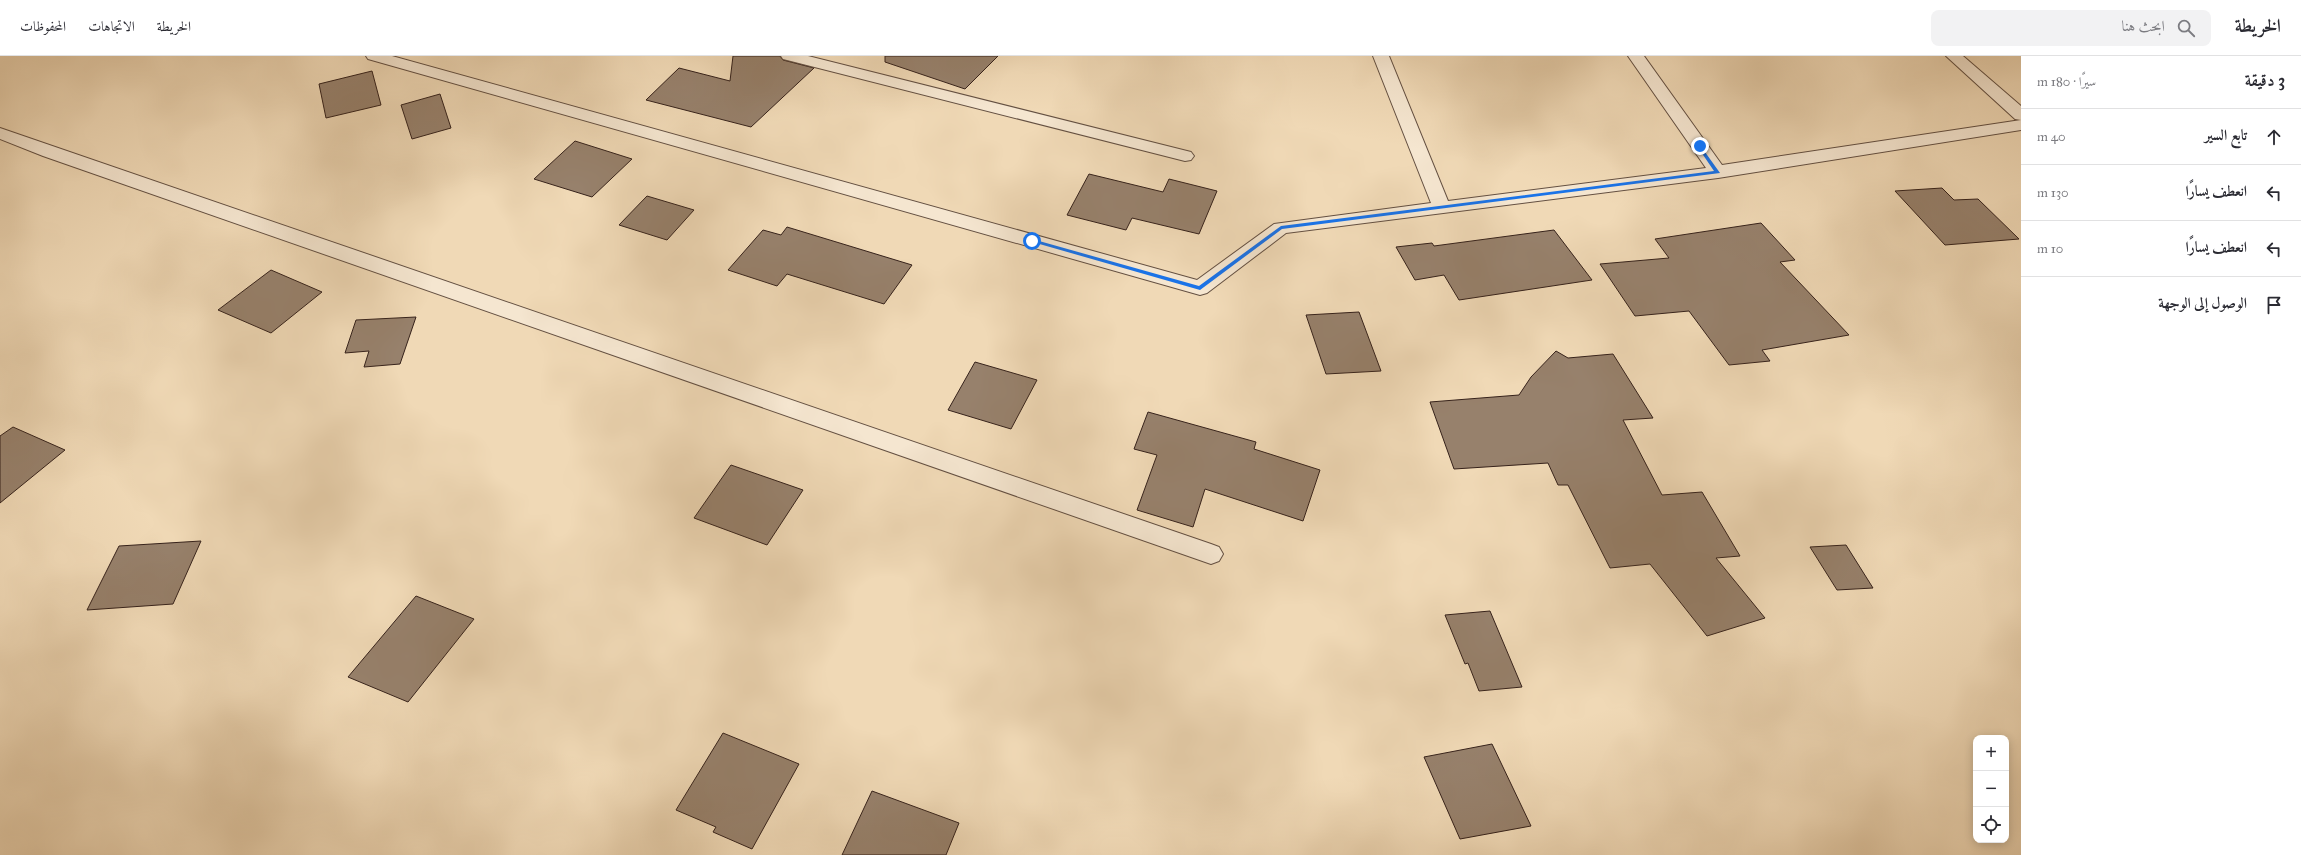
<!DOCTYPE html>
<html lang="ar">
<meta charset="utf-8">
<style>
:root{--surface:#fff;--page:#f2f2f3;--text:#2b2b33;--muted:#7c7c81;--line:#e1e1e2}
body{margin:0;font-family:"IM FELL Great Primer",Amiri,serif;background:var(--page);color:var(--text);direction:rtl}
.controls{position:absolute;right:12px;bottom:12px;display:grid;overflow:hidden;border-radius:8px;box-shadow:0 2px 10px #0003}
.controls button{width:36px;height:36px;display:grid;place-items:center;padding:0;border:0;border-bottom:1px solid var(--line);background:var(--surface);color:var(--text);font:20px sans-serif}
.stop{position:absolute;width:12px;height:12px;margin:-9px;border:3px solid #1a73e8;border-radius:50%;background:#fff}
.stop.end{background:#1a73e8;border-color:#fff;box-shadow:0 1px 4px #0008}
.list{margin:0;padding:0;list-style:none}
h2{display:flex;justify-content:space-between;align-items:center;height:52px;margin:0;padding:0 16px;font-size:17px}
h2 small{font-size:13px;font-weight:400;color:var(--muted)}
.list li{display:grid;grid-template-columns:26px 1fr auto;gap:12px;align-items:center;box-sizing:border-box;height:56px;padding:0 16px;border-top:1px solid var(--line)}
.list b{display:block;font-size:15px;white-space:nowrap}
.list em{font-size:13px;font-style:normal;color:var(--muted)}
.icon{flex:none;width:22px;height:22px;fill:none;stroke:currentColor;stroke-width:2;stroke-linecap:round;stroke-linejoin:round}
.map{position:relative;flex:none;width:2021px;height:799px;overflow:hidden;direction:ltr}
header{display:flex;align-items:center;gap:24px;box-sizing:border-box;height:56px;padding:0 20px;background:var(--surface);border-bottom:1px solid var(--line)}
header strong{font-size:19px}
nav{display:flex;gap:22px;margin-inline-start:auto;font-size:14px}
.search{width:280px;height:36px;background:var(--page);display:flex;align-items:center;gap:10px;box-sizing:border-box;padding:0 14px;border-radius:8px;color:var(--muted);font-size:15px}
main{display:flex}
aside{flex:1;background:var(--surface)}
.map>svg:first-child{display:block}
.building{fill:#97816c;stroke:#36221b}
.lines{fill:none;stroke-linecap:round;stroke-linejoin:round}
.minor-casing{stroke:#645042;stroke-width:2}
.minor{fill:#f5e6d0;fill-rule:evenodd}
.route{fill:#1a73e8}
</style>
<header>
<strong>الخريطة</strong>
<div class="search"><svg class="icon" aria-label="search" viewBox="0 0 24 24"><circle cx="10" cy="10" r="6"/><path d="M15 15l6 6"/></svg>ابحث هنا</div>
<nav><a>الخريطة</a><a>الاتجاهات</a><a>المحفوظات</a></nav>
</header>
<main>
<aside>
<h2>3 دقيقة<small>سيرًا · 180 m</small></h2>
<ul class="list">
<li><svg class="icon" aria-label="ahead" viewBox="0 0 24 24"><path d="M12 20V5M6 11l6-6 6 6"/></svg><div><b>تابع السير</b></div><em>40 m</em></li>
<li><svg class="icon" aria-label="left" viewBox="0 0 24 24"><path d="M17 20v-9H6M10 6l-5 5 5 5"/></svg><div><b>انعطف يسارًا</b></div><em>130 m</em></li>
<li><svg class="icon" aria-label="left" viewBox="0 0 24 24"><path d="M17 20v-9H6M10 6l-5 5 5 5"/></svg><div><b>انعطف يسارًا</b></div><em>10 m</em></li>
<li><svg class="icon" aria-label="arrive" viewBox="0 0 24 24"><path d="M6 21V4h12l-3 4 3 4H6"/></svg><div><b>الوصول إلى الوجهة</b></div></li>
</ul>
</aside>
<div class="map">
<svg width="2021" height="799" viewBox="0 0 2021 799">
<rect width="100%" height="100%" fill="#f0d9b6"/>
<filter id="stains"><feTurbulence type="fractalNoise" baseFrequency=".005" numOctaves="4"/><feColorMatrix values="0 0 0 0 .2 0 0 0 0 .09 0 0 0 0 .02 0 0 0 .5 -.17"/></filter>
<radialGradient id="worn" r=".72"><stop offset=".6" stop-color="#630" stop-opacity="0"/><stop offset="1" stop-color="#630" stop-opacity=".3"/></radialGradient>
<g class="building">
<path d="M733,0H780L783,4L814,12L751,71L646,44L679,12L730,25Z"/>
<path d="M885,0H998L965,33L885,6Z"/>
<path d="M372,15L381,49L326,62L319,28Z"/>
<path d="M440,38L451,72L412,83L401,49Z"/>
<path d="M575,85L632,103L592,141L534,123Z"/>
<path d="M1089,118L1163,136L1169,123L1217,135L1199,178L1132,162L1126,174L1067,159Z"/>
<path d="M1942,132L1954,144L1978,143L2019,183L1945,189L1895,135Z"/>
<path d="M647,140L694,154L667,184L619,169Z"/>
<path d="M1761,167L1795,204L1780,206L1849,279L1762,294L1770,305L1729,309L1689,255L1635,260L1600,208L1669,202L1655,183Z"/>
<path d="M787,171L912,209L884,248L787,218L777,230L728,214L763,174L781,179Z"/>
<path d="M1554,174L1592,224L1459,244L1444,219L1415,224L1396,191L1432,187L1434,190Z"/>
<path d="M271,214L322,236L271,277L218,254Z"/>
<path d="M1359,256L1381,315L1326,318L1306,259Z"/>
<path d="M416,261L400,308L364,311L369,295L345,297L356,264Z"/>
<path d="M1556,295L1568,302L1613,298L1653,362L1623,364L1662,439L1702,436L1740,500L1716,502L1765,562L1707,580L1650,508L1610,512L1568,429H1558L1548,407L1454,413L1430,346L1519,339L1531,321Z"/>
<path d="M975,306L1037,324L1011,373L948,354Z"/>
<path d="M1148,356L1256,386L1254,393L1320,414L1303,465L1205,433L1193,471L1137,454L1157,399L1134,393Z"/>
<path d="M13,371L65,394L0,447V380Z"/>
<path d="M731,409L803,434L767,489L694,462Z"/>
<path d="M201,485L173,548L87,554L119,490Z"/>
<path d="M1846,489L1873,532L1837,534L1810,491Z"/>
<path d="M416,540L474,563L408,646L348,621Z"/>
<path d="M1490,555L1522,631L1479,635L1468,607L1465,608L1445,559Z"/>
<path d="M723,677L799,708L752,793L713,776L716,771L676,754Z"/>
<path d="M1492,688L1531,770L1460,783L1424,701Z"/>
<path d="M872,735L959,767L946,799H842Z"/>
</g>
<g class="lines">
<g class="minor-casing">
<g id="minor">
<path d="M366,0H392L1197,224L1274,168L1431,147L1373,0H1389L1448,145L1706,112L1628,0H1644L1722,109L2021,64L2015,63L1946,0H1963L2021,50V74L1718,122L1286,177L1207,237L1200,239L368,3Z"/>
<path d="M781,0H808L1191,96L1194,100L1191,104L1185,105L783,3Z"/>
<path d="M0,72L1211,488L1219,491L1223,498L1219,505L1211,508L43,100L0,83Z"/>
</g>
</g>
<use href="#minor" class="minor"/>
</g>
<path class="route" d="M1700,89L1720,117L1282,173L1200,234L1029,185L1032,183L1199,230L1281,170L1714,115L1697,90Z"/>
<rect width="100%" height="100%" filter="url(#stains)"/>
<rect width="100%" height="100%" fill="url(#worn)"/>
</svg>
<div class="controls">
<button>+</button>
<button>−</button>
<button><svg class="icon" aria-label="locate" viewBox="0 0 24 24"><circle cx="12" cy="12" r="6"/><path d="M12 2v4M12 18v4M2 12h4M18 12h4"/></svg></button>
</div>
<div class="stop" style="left:1032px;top:185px"></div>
<div class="stop end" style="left:1700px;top:90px"></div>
</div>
</main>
